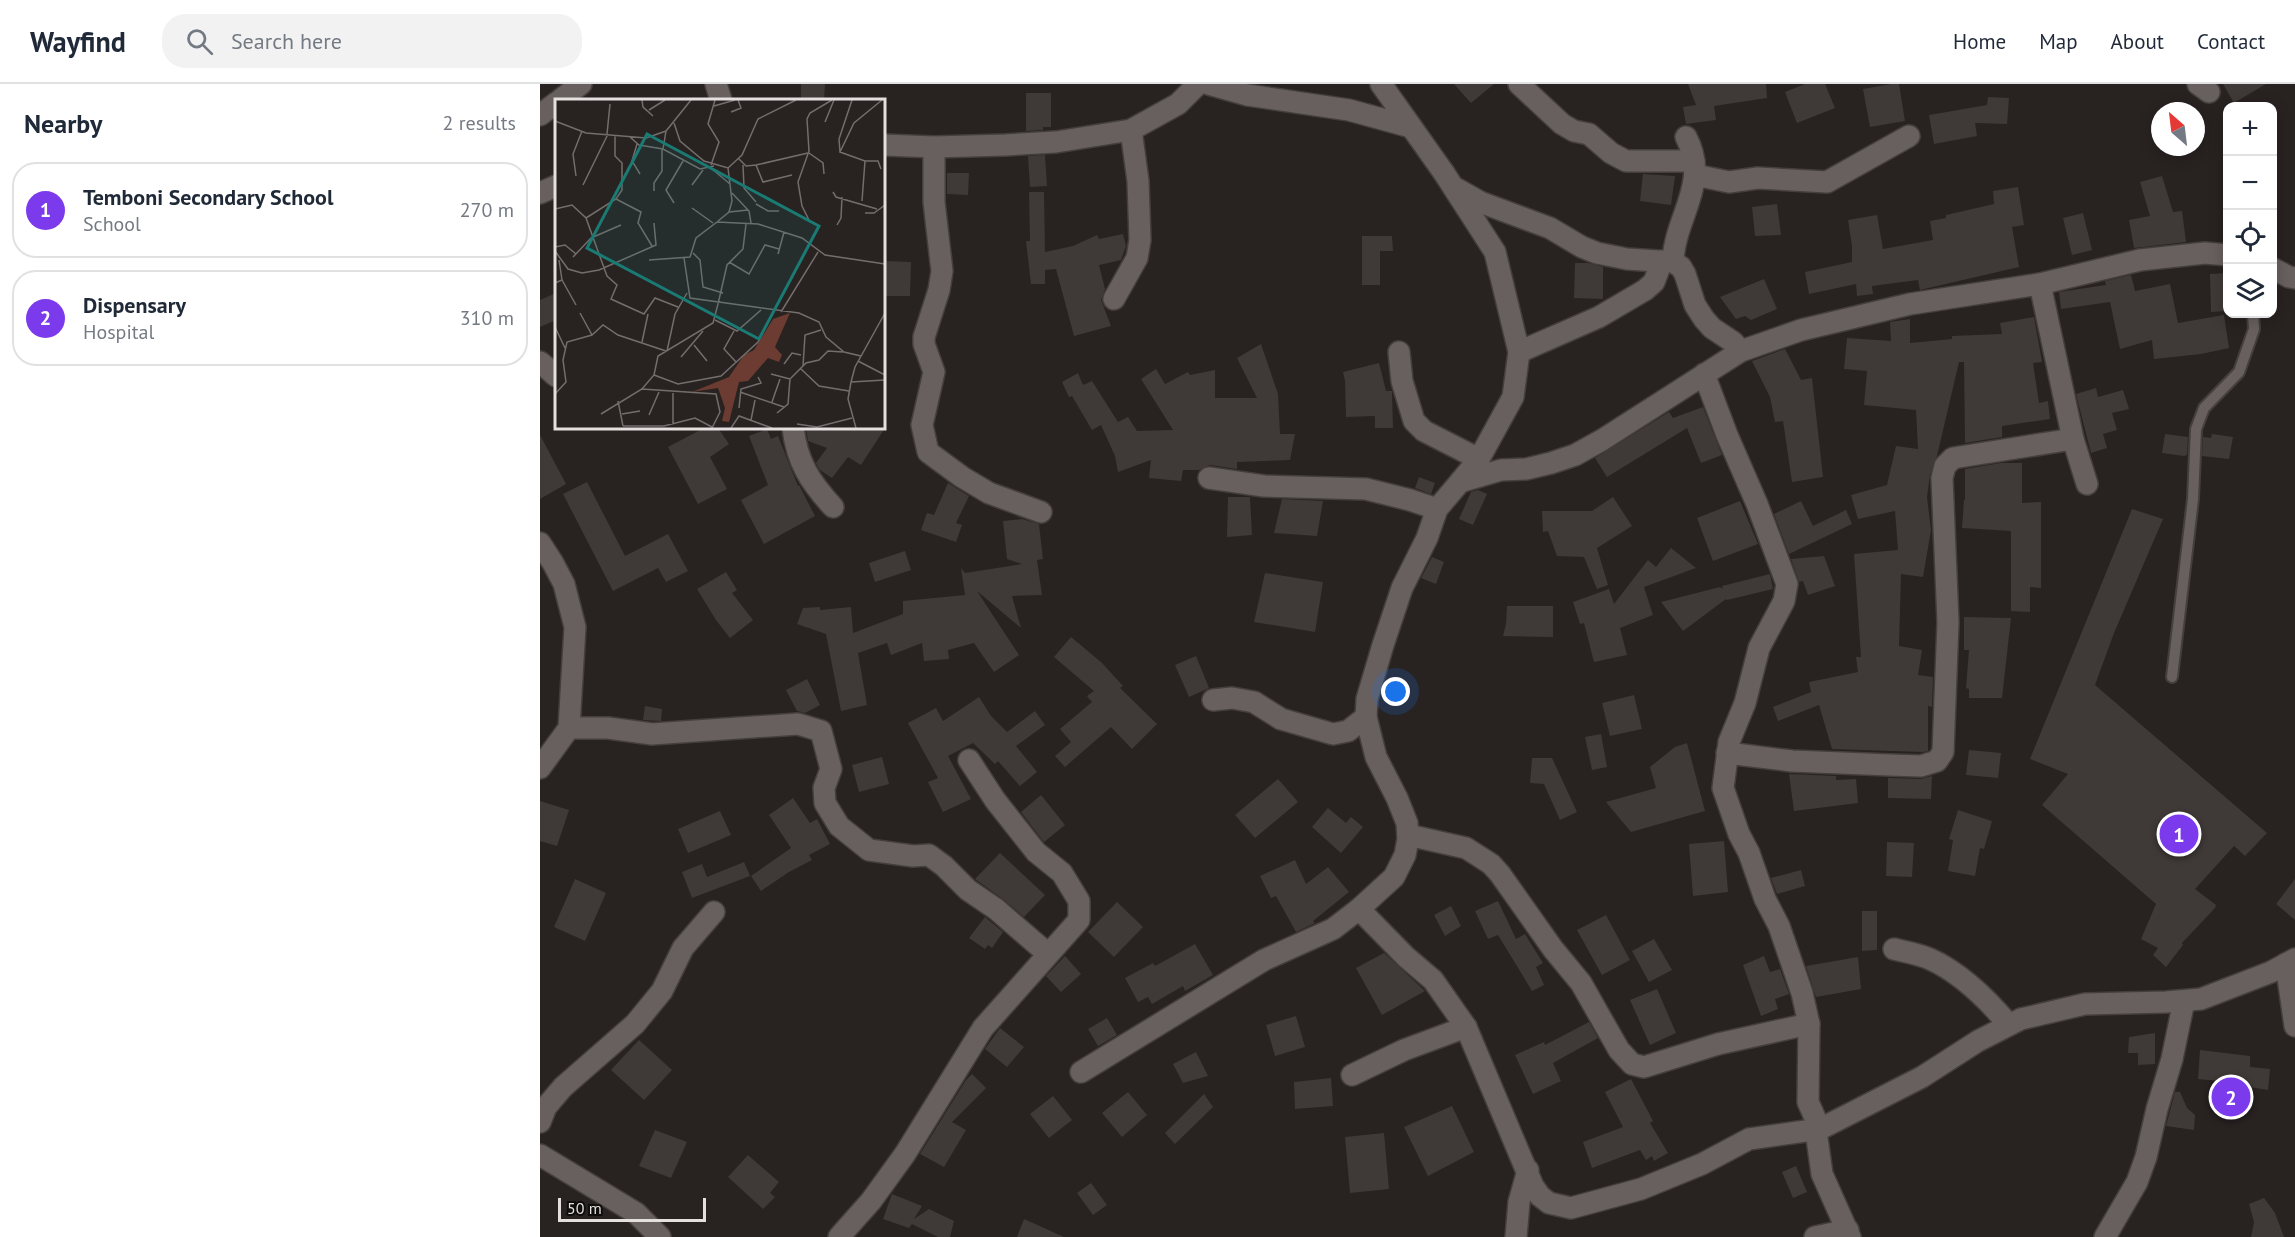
<!DOCTYPE html>
<meta charset="utf-8">
<style>
:root{--surface:#fff;--page:#f2f2f3;--text:#1f2937;--muted:#747a83;--line:#e0e1e3;--accent:#7c3aed}
body{margin:0;font-family:"PT Sans",sans-serif;background:var(--page);color:var(--text)}
.controls{position:absolute;right:18px;top:18px;display:grid;overflow:hidden;border-radius:12px;box-shadow:0 3px 15px #0003}
.controls button{width:54px;height:54px;display:grid;place-items:center;padding:0;border:0;border-bottom:2px solid var(--line);background:var(--surface);color:var(--text);font:30px sans-serif}
.compass{position:absolute;left:1611px;top:18px;width:54px;height:54px;border-radius:50%;background:var(--surface);box-shadow:0 3px 15px #0003;rotate:332deg}
.scale{position:absolute;left:18px;bottom:15px;width:148px;box-sizing:border-box;padding-left:6px;border:3px solid #e4e0df;border-top:0;font-size:16px;line-height:21px;white-space:nowrap;color:#e4e0df;-webkit-text-stroke:4px #0f0c0c;paint-order:stroke}
.you{position:absolute;left:856px;top:608px;width:21px;height:21px;margin:-15px;border:4px solid #fff;border-radius:50%;background:#1a73e8;box-shadow:0 0 0 9px #1a73e833}
.badge{display:grid;place-items:center;width:39px;height:39px;border-radius:50%;background:var(--accent);color:#fff;font-size:20px;font-weight:700}
.pin{position:absolute;translate:-50% -50%;border:3px solid #fff;box-shadow:0 2px 6px #0006}
.list{margin:0;padding:0;list-style:none}
h2{display:flex;justify-content:space-between;align-items:center;height:78px;margin:0;padding:0 24px;font-size:26px}
h2 small{font-size:20px;font-weight:400;color:var(--muted)}
.list li{display:grid;grid-template-columns:39px 1fr auto;gap:18px;align-items:center;box-sizing:border-box;height:96px;margin:0 12px 12px;padding:0 12px;border:2px solid var(--line);border-radius:24px}
.list b{display:block;font-size:22px;white-space:nowrap}
.list p{margin:0;font-size:20px;white-space:nowrap;color:var(--muted)}
.list em{font-size:20px;font-style:normal;color:var(--muted)}
.icon{flex:none;width:33px;height:33px;fill:none;stroke:currentColor;stroke-width:2;stroke-linecap:round;stroke-linejoin:round}
.map{position:relative;flex:none;width:1755px;height:1153px;overflow:hidden}
header{display:flex;align-items:center;gap:36px;box-sizing:border-box;height:84px;padding:0 30px;background:var(--surface);border-bottom:2px solid var(--line)}
header strong{font-size:28px}
nav{display:flex;gap:33px;margin-inline-start:auto;font-size:21px}
.search{width:420px;height:54px;background:var(--page);display:flex;align-items:center;gap:15px;box-sizing:border-box;padding:0 21px;border-radius:24px;color:var(--muted);font-size:22px}
main{display:flex}
aside{flex:1;background:var(--surface)}
.map>svg:first-child{display:block}
.building{fill:#3f3937}
.lines{fill:none;stroke-linecap:round;stroke-linejoin:round}
.service-casing{stroke:#443f3d;stroke-width:14}
.minor-casing{stroke:#443f3d;stroke-width:24}
.service{stroke:#68605f;stroke-width:10}
.minor{stroke:#68605f;stroke-width:21}
.inset-road{fill:none;stroke:#736e6d;stroke-width:1.5}
.view{fill:#1a7b74;fill-opacity:0.15;stroke:#1a7b74;stroke-width:3}
.inset-edge{fill:none;stroke:#e4e0df;stroke-width:3}
</style>
<header>
<strong>Wayfind</strong>
<div class="search"><svg class="icon" aria-label="search" viewBox="0 0 24 24"><circle cx="10" cy="10" r="6"/><path d="M15 15l6 6"/></svg>Search here</div>
<nav><a>Home</a><a>Map</a><a>About</a><a>Contact</a></nav>
</header>
<main>
<aside>
<h2>Nearby<small>2 results</small></h2>
<ul class="list">
<li><span class="badge">1</span><div><b>Temboni Secondary School</b><p>School</p></div><em>270 m</em></li>
<li><span class="badge">2</span><div><b>Dispensary</b><p>Hospital</p></div><em>310 m</em></li>
</ul>
</aside>
<div class="map">
<svg width="1755" height="1153" viewBox="0 0 1755 1153">
<rect width="100%" height="100%" fill="#282221"/>
<g class="building">
<path d="M261,0H285L284,16H261Z"/>
<path d="M914,0H954L931,19Z"/>
<path d="M1148,0H1226L1227,14L1174,22L1176,36L1146,40L1143,23L1156,21Z"/>
<path d="M1265,0H1285L1295,24L1257,39L1245,8Z"/>
<path d="M1351,0H1359L1365,37L1330,43L1323,5Z"/>
<path d="M1683,0H1726L1694,19Z"/>
<path d="M486,9H511V43H503V46L486,47Z"/>
<path d="M1448,13L1469,14L1467,40L1435,39L1437,52L1394,60L1389,31L1447,21Z"/>
<path d="M505,71L507,102L490,103L488,72Z"/>
<path d="M407,89H429L428,111L407,110Z"/>
<path d="M1103,90L1135,92L1131,121L1100,117Z"/>
<path d="M1622,92L1633,128L1642,127L1646,158L1594,164L1589,136L1610,132L1600,98Z"/>
<path d="M1478,103L1484,141L1472,143L1479,183L1380,206L1378,196L1332,202L1333,210L1317,212L1316,200L1269,210L1265,188L1312,178V162L1308,136L1337,131L1343,165L1393,156L1390,137L1406,134V131L1454,120L1453,107Z"/>
<path d="M489,108H504L505,168L533,162L557,151L559,155L583,150L586,162L581,176L559,181L565,205L561,216L571,242L534,252L516,185L505,186V200H491L486,157H490Z"/>
<path d="M1237,120L1241,151L1215,152L1212,123Z"/>
<path d="M1543,129L1552,166L1532,171L1523,134Z"/>
<path d="M822,152H852L853,167H840V201H822Z"/>
<path d="M345,177L371,178L370,212H344Z"/>
<path d="M1035,179H1048L1063,183V215L1034,214Z"/>
<path d="M1688,189V227L1671,228L1670,190Z"/>
<path d="M1591,191L1595,207L1630,200L1638,239L1684,231L1689,264L1661,270L1614,275L1612,256L1580,265L1570,218L1521,225L1519,208L1566,201L1565,197Z"/>
<path d="M1224,195L1237,225L1211,236L1205,232L1196,235L1180,213Z"/>
<path d="M16,209V236L0,243V216Z"/>
<path d="M1494,233L1502,278L1493,279L1499,319L1508,317L1510,335L1462,342V353L1425,359L1424,278H1419L1397,372L1390,391L1387,413L1391,446L1383,493L1361,490L1359,562L1382,566L1378,591L1393,593L1392,623L1388,622V667L1383,668L1292,665L1279,621L1238,637L1233,623L1271,608L1269,598L1318,588L1316,573H1321L1314,470L1358,466L1355,427L1318,435L1311,411L1347,401L1356,362L1378,365L1376,326L1324,321L1327,287L1304,285L1307,254L1351,257L1350,238L1370,235V259L1412,255V252L1462,250L1460,239Z"/>
<path d="M721,260L738,310L740,350H755L750,376L697,378V385L670,381L659,386H643L641,397L609,394L611,376L578,388L575,372L561,341L552,346L532,312L529,313L522,298L538,289L543,301L552,297L578,338L588,333L597,347L633,346L601,295L616,285L625,300L648,288L650,291L675,286V314H717L697,274Z"/>
<path d="M1245,265L1261,296L1272,294L1283,393L1252,398L1243,337L1235,338L1230,313L1212,277Z"/>
<path d="M839,279L846,307H852L853,344H835V332L806,333L805,297L803,288Z"/>
<path d="M1556,304L1558,313L1583,306L1589,325L1572,329L1577,346L1563,350L1567,364L1551,369L1536,310Z"/>
<path d="M1163,323L1182,371L1161,379L1147,344L1067,393L1055,374L1129,328L1133,334Z"/>
<path d="M164,344H178L189,360L170,373L187,405L158,420L128,363Z"/>
<path d="M266,344H345L321,381L308,373L292,394L280,386L276,379L287,364L268,357Z"/>
<path d="M227,345L231,355L238,352L258,402L259,401L275,432L224,460L201,416L228,401L209,352Z"/>
<path d="M1625,350L1648,353L1647,371L1644,372L1622,369Z"/>
<path d="M1672,350L1693,353L1689,375L1662,372L1663,353L1671,354Z"/>
<path d="M0,351L26,400L0,415Z"/>
<path d="M1461,379H1482V419L1501,418V504L1490,503V528L1471,527V447L1422,444L1424,416H1425V385Z"/>
<path d="M879,393L895,399L891,410L875,404Z"/>
<path d="M47,398L85,472L128,450L148,487L126,498L118,484L73,507L23,410Z"/>
<path d="M408,399L429,412L416,439L422,441L416,458L381,446L387,429L394,431Z"/>
<path d="M938,406L947,410L933,441L919,435L931,408Z"/>
<path d="M688,413H710L712,451L687,453Z"/>
<path d="M1073,413L1092,442L1057,464L1068,501L1057,505L1044,473L1017,472L1008,447L1003,448L1002,427H1052Z"/>
<path d="M742,415L783,417L777,452L734,449Z"/>
<path d="M1200,417L1218,460L1173,477L1157,434Z"/>
<path d="M1261,417L1273,442L1306,426L1312,440L1249,470L1234,430Z"/>
<path d="M1592,425L1623,435L1574,549L1555,601L1727,749L1705,772L1694,762L1655,805L1676,821L1675,824L1642,859L1643,861L1626,883L1613,871L1618,864L1601,855L1616,820L1502,721L1528,690L1490,675Z"/>
<path d="M482,435L499,440L503,475L497,476L502,511L472,512L481,544L437,507L479,571L454,588L434,559L408,566L409,575L384,577L382,559L351,571L347,559L318,569L327,621L301,627L286,550L257,540L263,524L280,523V526L311,523L313,549L363,530V517L425,511L421,484L425,489L482,480L467,475L463,437Z"/>
<path d="M1131,464L1156,484L1104,503L1113,531L1080,544L1087,571L1054,578L1044,539L1040,540L1033,518L1069,505L1074,520L1108,476L1116,483Z"/>
<path d="M365,467L371,486L335,498L329,479Z"/>
<path d="M1284,472L1295,502L1268,511L1263,497L1259,498L1251,475Z"/>
<path d="M892,473L904,478L896,500L881,494Z"/>
<path d="M186,488L197,506L192,509L213,536L190,554L176,536L157,505Z"/>
<path d="M725,489L783,498L775,548L714,538Z"/>
<path d="M1230,490L1233,505L1187,516L1186,515L1143,547L1121,518L1180,503L1183,505L1182,502Z"/>
<path d="M967,522H1013V553L963,552L966,540Z"/>
<path d="M1424,533L1471,534L1462,614H1429V605L1426,604L1429,566H1424Z"/>
<path d="M531,553L562,579L583,602L580,604L617,640L592,665L571,643L525,683L515,672L531,658L520,645L552,618L547,612L554,607L514,573Z"/>
<path d="M656,572L669,604L649,613L635,581Z"/>
<path d="M267,595L280,621L265,629L257,627L246,606Z"/>
<path d="M1094,611L1102,645L1070,652L1062,619Z"/>
<path d="M439,613L451,632L467,648L495,627L505,641L476,662L497,688L480,702L458,677L455,680L433,659L408,672L431,715L403,728L388,698L398,694L368,639L396,624L403,637Z"/>
<path d="M105,622L122,625L121,637L103,636Z"/>
<path d="M1061,650L1067,683L1052,686L1045,653Z"/>
<path d="M1147,659L1165,727L1091,748L1066,718L1116,704L1110,683L1135,663Z"/>
<path d="M1429,666L1461,669L1458,694L1426,691Z"/>
<path d="M342,673L349,700L319,708L312,681Z"/>
<path d="M992,674H1012L1037,728L1020,736L1004,700L990,699Z"/>
<path d="M1249,690L1296,692V696L1316,695L1318,719L1254,727Z"/>
<path d="M1392,692L1391,715L1348,714V694L1381,695Z"/>
<path d="M738,695L758,718L715,754L695,731Z"/>
<path d="M501,711L525,741L504,758L481,728Z"/>
<path d="M253,714L270,739L277,735L290,760L269,771L272,776L249,788L221,807L211,792L251,764L229,731Z"/>
<path d="M0,717L29,726L17,762L0,757Z"/>
<path d="M788,724L806,739L811,733L823,743L801,769L772,743Z"/>
<path d="M1418,726L1452,737L1444,765L1440,764L1435,792L1408,787L1413,756L1409,755Z"/>
<path d="M180,727L191,751L148,769L138,745Z"/>
<path d="M1184,757L1188,808L1153,812L1149,760Z"/>
<path d="M1347,758L1374,759L1372,793L1346,792Z"/>
<path d="M460,769L505,811L484,833L463,815L435,795Z"/>
<path d="M755,776L766,800L788,783L809,808L773,837L775,839L756,848L736,812L731,814L720,792Z"/>
<path d="M204,778L210,792L152,814L142,788L162,780L167,793Z"/>
<path d="M1261,786L1265,802L1237,810L1231,794Z"/>
<path d="M35,795L66,809L45,857L14,843Z"/>
<path d="M1755,795V836L1736,820Z"/>
<path d="M958,817L976,855L985,850L1003,879L996,883L1004,901L992,907L958,851L948,855L935,827Z"/>
<path d="M577,818L603,843L574,873L548,848Z"/>
<path d="M911,822L921,842L905,852L894,831Z"/>
<path d="M1322,827H1337V866L1322,867Z"/>
<path d="M1066,831L1090,876L1062,891L1037,846Z"/>
<path d="M445,833L463,848L452,864L448,861L445,865L429,854Z"/>
<path d="M1114,855L1132,886L1109,898L1092,867Z"/>
<path d="M655,860L673,891L645,907L643,902L612,920L608,913L598,918L585,894L613,879L615,882Z"/>
<path d="M844,869L885,907L842,931L816,884Z"/>
<path d="M525,872L541,890L521,908L506,892Z"/>
<path d="M1224,872L1230,888L1240,885L1249,910L1235,915L1238,925L1221,932L1203,881Z"/>
<path d="M1318,873L1321,905L1276,913L1266,882Z"/>
<path d="M1117,905L1136,949L1110,961L1090,916Z"/>
<path d="M756,932L765,963L735,972L726,941Z"/>
<path d="M567,934L577,951L558,962L548,945Z"/>
<path d="M1049,938L1058,954L1013,979L1021,997L993,1010L975,971L1004,958L1005,961Z"/>
<path d="M460,944L484,963L467,983L445,965Z"/>
<path d="M1615,949V980L1598,981V969H1588L1589,953Z"/>
<path d="M99,956L132,986L104,1016L71,986Z"/>
<path d="M1660,966L1710,972V983L1730,985L1728,1006L1709,1003L1706,1023L1677,1021L1679,997L1658,995Z"/>
<path d="M656,968L668,992L643,999L633,980Z"/>
<path d="M432,990L446,1004L412,1038L426,1046L404,1083L380,1070L426,996Z"/>
<path d="M791,994L793,1022L755,1025L754,998Z"/>
<path d="M1091,995L1113,1037L1110,1039L1128,1069L1114,1077L1112,1072L1106,1076L1100,1066L1052,1084L1043,1058L1083,1043L1065,1008Z"/>
<path d="M588,1008L607,1031L582,1053L562,1029Z"/>
<path d="M1635,1008H1640L1647,1024L1655,1031L1654,1046L1626,1042Z"/>
<path d="M664,1010L673,1023L635,1060L625,1049Z"/>
<path d="M513,1012L532,1036L509,1054L490,1030Z"/>
<path d="M912,1022L934,1068L888,1092L864,1043Z"/>
<path d="M115,1046L147,1058L131,1094L99,1082Z"/>
<path d="M844,1049L849,1105L810,1109L805,1053Z"/>
<path d="M208,1071L239,1098L230,1109L235,1113L223,1125L188,1093Z"/>
<path d="M1256,1082L1267,1108L1253,1114L1242,1088Z"/>
<path d="M551,1099L567,1121L553,1131L537,1109Z"/>
<path d="M352,1110L382,1122L374,1135L389,1125L414,1137L410,1153H398L372,1140L369,1144L343,1135Z"/>
<path d="M1724,1114L1735,1129L1744,1153H1711L1714,1138L1709,1120Z"/>
<path d="M484,1135L524,1153H477Z"/>
</g>
<g class="lines">
<g class="service-casing">
<path id="service" d="M1632,593L1653,415L1656,345L1664,324L1699,288L1714,245L1713,230"/>
</g>
<g class="minor-casing">
<g id="minor">
<path d="M176,0L181,16"/>
<path d="M668,0L707,11L809,26L871,43"/>
<path d="M841,0L904,89L955,168L979,268L973,313L939,375L920,398"/>
<path d="M979,0L1022,40L1034,47L1049,50L1071,69L1086,77H1154"/>
<path d="M1658,0L1669,8"/>
<path d="M20,16L41,0"/>
<path d="M0,31L16,19"/>
<path d="M344,61L394,63L465,61L516,58L591,46L638,20L658,0"/>
<path d="M394,63V118L402,187L399,206L384,253V260L394,288L382,341L388,368L422,393L449,409L501,428"/>
<path d="M1155,91L1189,98L1218,94L1287,98L1369,52"/>
<path d="M917,105L940,118L1010,144L1042,163L1057,169L1087,175L1133,178L1141,183L1145,190L1155,221L1164,235L1172,244L1193,258L1201,267"/>
<path d="M0,109L16,102"/>
<path d="M1133,178C1134,133 1171,100 1146,53"/>
<path d="M1732,184L1749,193L1755,194"/>
<path d="M1500,200L1533,355L1547,400"/>
<path d="M574,215L597,174L600,156L598,97L591,46"/>
<path d="M859,268L862,297L874,337L884,347L939,375"/>
<path d="M979,268L1059,233L1105,206L1114,198L1122,177"/>
<path d="M0,278L16,292"/>
<path d="M1164,290L1187,351L1217,420L1247,500L1244,517L1219,564L1205,619L1189,658L1183,704L1199,750L1209,769L1225,815L1239,842L1262,909L1269,940L1268,1018L1280,1045"/>
<path d="M253,344C257,378 270,398 293,423"/>
<path d="M669,394L724,402L826,405L870,416L897,425"/>
<path d="M0,459L13,479L24,500L35,543L29,644L0,684"/>
<path d="M673,616L692,614L714,618L741,635L793,650L808,647L826,633"/>
<path d="M29,644H68L112,650L258,640L281,647L291,685L284,704L285,719L299,742L329,766L373,772L389,771L404,782L428,806L456,825L508,870"/>
<path d="M1187,669L1252,677L1350,681L1381,682L1397,677L1403,668L1408,538L1402,394L1405,382L1413,374L1533,355"/>
<path d="M868,751L926,764L951,780L960,790L1013,865L1041,899L1079,966L1092,980L1104,983L1178,960L1269,940"/>
<path d="M819,825L866,873L893,896L926,943L993,1102L1000,1112L1009,1119L1031,1124L1101,1105L1162,1080L1209,1055L1280,1045L1382,993L1438,957L1481,935L1545,920L1626,918L1661,915L1731,888L1755,875"/>
<path d="M1354,865C1366,868 1379,870 1390,875C1421,889 1448,916 1469,941"/>
<path d="M1746,880L1755,942"/>
<path d="M541,988L724,876L793,845L819,825L854,793L865,771L868,755L867,739L857,714L836,673L826,633L827,615L843,561L862,504L887,454L897,425L920,398L961,386L986,385L1011,379L1035,371L1062,356L1201,267L1261,246L1370,220L1500,200L1600,176L1665,169L1688,171"/>
<path d="M812,991L864,966L926,943"/>
<path d="M0,1038L6,1023L23,1003L95,940L122,907L143,864L174,828"/>
<path d="M1276,1047L1282,1090L1310,1153"/>
<path d="M0,1071L96,1129L120,1153"/>
<path d="M299,1153L331,1117L365,1070L443,944L539,836V817L522,789L496,768L455,716L429,676"/>
<path d="M976,1153L979,1118L988,1086"/>
<path d="M1275,1153L1308,1146"/>
<path d="M1565,1153L1597,1098L1606,1073L1617,1025L1632,975L1644,917"/>
</g>
</g>
<use href="#service" class="service"/>
<use href="#minor" class="minor"/>
</g>
<g transform="translate(15 15)">
<rect width="330" height="330" fill="#282221"/>
<path d="M235,214L220,248L227,256L224,263L213,259L193,282L184,283L174,323L167,322L170,309L163,289L137,293L174,278L189,256L199,251L218,220Z" fill="#6c3b31"/>
<path class="inset-road" d="M87,1L88,8L98,17M159,7L180,1M94,11L110,1M176,13L186,9L183,1M0,22L31,34L91,39L111,32L136,1M270,23L279,1M119,24L125,42L149,62L173,69L187,56L203,20L241,1M52,35L55,5M75,38L84,46L108,50L145,70L159,67M82,45L77,62L85,75M108,50L111,32M285,53L284,40L297,1M254,54L268,64L269,75M184,60L191,67L201,66L208,83L237,76M310,62H323L326,70M156,66L164,43L153,25L160,1M188,66L189,89L201,103M201,66L253,54M157,70L175,85M21,77L18,55L27,32M28,86L53,35M137,86L148,71M99,92V84L107,72V50M278,93L281,98L322,110M177,94L194,112L196,124M61,100L86,113L83,124L97,147M307,102L310,62L285,53L299,24L327,1M119,104L111,91L128,62M201,105L213,112H224M137,109L158,124M0,110L17,106L31,119L52,177L62,186L56,200L89,215L100,199L123,208M174,113L193,111M310,114H319L330,106M31,119L61,100L67,91V64L60,57V36M163,122L174,113L177,102L173,69M255,123L247,107L243,83L254,52L252,20L255,14L277,1M282,126L286,119L287,98M36,139L66,126M0,148L10,146L21,155M0,152L13,170L27,174L44,171L101,146L99,124M138,154L145,161L148,188L168,194M223,155L229,133M18,158L36,139M129,159L135,199L244,214L264,223L271,238L289,253L306,257M94,161L135,158L141,139L162,123L203,125L247,139L270,156L330,165M174,163L194,175L210,146L224,150M7,181L21,206M0,184L7,181L4,161M163,205L172,166L188,150L191,125M226,213L263,153M25,214L37,236M160,221L182,232L206,211M0,228L10,249M179,232L169,250L181,263M87,243L93,215M139,246L152,262M112,252L120,215L132,194M126,258L148,232M303,262L330,276M229,265L237,254L246,256M248,267L250,236L266,231M246,270L264,287L294,292M216,275L235,280M99,276L123,285L166,277L203,243L218,213M296,283L330,281M87,290L161,295L165,313L157,329M185,293L229,308M118,294V325M0,295L11,283L8,261L12,243L37,236L48,226L63,236L111,252M63,302L68,327M217,303L225,280M184,309L186,290L206,284L203,278M222,314L233,305L235,280L251,264L264,261L273,252L288,253M46,315L87,290L99,276L103,257L158,224L163,205M67,315L85,312M94,316L104,293M196,321L200,301M242,325L262,328L297,319M68,327H109L140,319L157,328M176,329L184,317L217,329M301,329L293,300L296,283L300,268L330,214"/>
<path class="view" d="M92,35L264,127L204,240L32,149Z"/>
<rect width="330" height="330" class="inset-edge"/>
</g>
</svg>
<div class="controls">
<button>+</button>
<button>−</button>
<button><svg class="icon" aria-label="locate" viewBox="0 0 24 24"><circle cx="12" cy="12" r="6"/><path d="M12 2v4M12 18v4M2 12h4M18 12h4"/></svg></button>
<button><svg class="icon" aria-label="layers" viewBox="0 0 24 24"><path d="M12 4l9 5-9 5-9-5zM3 14l9 5 9-5"/></svg></button>
</div>
<svg class="compass" viewBox="-18 -18 36 36"><path d="M0-13l5 13h-10z" fill="#e53935"/><path d="M0 13l5-13h-10z" fill="#747a83"/></svg>
<div class="scale">50 m</div>
<div class="you"></div>
<div class="pin badge" style="left:1639px;top:750px">1</div>
<div class="pin badge" style="left:1691px;top:1013px">2</div>
</div>
</main>
